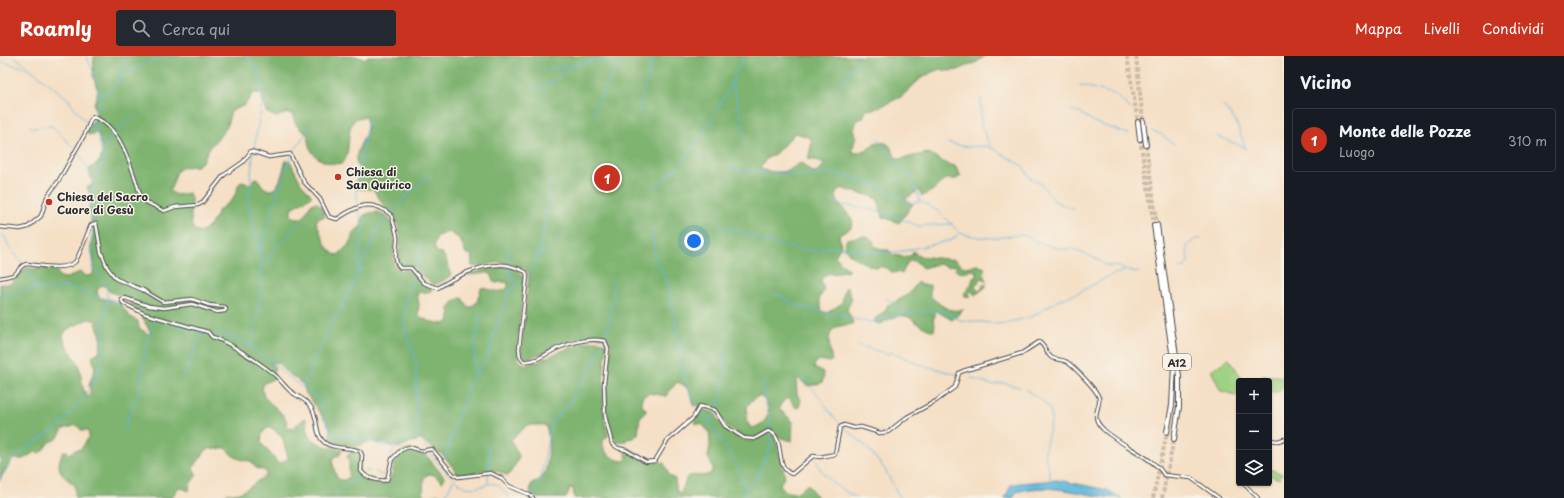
<!DOCTYPE html>
<html lang="it">
<meta charset="utf-8">
<style>
:root{--surface:#171b24;--page:#242831;--text:#f1f3f6;--muted:#9ea1a6;--line:#363941;--accent:#c8321e}
body{margin:0;font-family:"Playpen Sans",sans-serif;background:var(--page);color:var(--text)}
.controls{position:absolute;right:12px;bottom:12px;display:grid;overflow:hidden;border-radius:4px;box-shadow:0 1px 3px #0004}
.controls button{width:36px;height:36px;display:grid;place-items:center;padding:0;border:0;border-bottom:1px solid var(--line);background:var(--surface);color:var(--text);font:20px sans-serif}
.you{position:absolute;left:694px;top:185px;width:14px;height:14px;margin:-10px;border:3px solid #fff;border-radius:50%;background:#1a73e8;box-shadow:0 0 0 6px #1a73e833}
.badge{display:grid;place-items:center;width:26px;height:26px;border-radius:50%;background:var(--accent);color:#fff;font-size:13px;font-weight:700}
.pin{position:absolute;translate:-50% -50%;border:2px solid #fff;box-shadow:0 1px 4px #0006}
.list{margin:0;padding:0;list-style:none}
h2{display:flex;justify-content:space-between;align-items:center;height:52px;margin:0;padding:0 16px;font-size:17px}
h2 small{font-size:13px;font-weight:400;color:var(--muted)}
.list li{display:grid;grid-template-columns:26px 1fr auto;gap:12px;align-items:center;box-sizing:border-box;height:64px;margin:0 8px 8px;padding:0 8px;border:1px solid var(--line);border-radius:4px}
.list b{display:block;font-size:15px;white-space:nowrap}
.list p{margin:0;font-size:13px;white-space:nowrap;color:var(--muted)}
.list em{font-size:13px;font-style:normal;color:var(--muted)}
.icon{flex:none;width:22px;height:22px;fill:none;stroke:currentColor;stroke-width:2;stroke-linecap:round;stroke-linejoin:round}
.map{position:relative;flex:none;width:1284px;height:442px;overflow:hidden}
header{display:flex;align-items:center;gap:24px;box-sizing:border-box;height:56px;padding:0 20px;background:var(--accent);color:#fff}
header strong{font-size:19px}
nav{display:flex;gap:22px;margin-inline-start:auto;font-size:14px}
.search{width:280px;height:36px;background:var(--page);display:flex;align-items:center;gap:10px;box-sizing:border-box;padding:0 14px;border-radius:4px;color:var(--muted);font-size:15px}
main{display:flex}
aside{flex:1;background:var(--surface)}
.map>svg:first-child{display:block}
.green{fill:#9ed181;stroke:#647e56}
.forest{fill:#7eb36f;stroke:#546f4d;fill-rule:evenodd}
.water{fill:#61b7de;stroke:#467184}
.lines{fill:none;stroke-linecap:round;stroke-linejoin:round}
.stream{stroke:#61b7de;stroke-width:1}
.highway-tunnel{stroke:#cdbba6;stroke-width:4;stroke-dasharray:4 2;stroke-linecap:butt}
.minor-casing{stroke:#494642;stroke-width:4.5}
.highway-casing{stroke:#494642;stroke-width:6}
.minor{stroke:#fff;stroke-width:2.5}
.highway{stroke:#fff;stroke-width:4}
.poi-dot{fill:#c8321e;stroke:#f7f3e8;stroke-width:1.5}
.labels{text-anchor:middle;dominant-baseline:central;stroke-width:3;stroke-linejoin:round;paint-order:stroke}
.shield{fill:#f7f3e8;stroke:#686764;stroke-width:1}
.shield-label{font-size:10px;font-weight:bold;fill:#2b2b2b}
.poi-label{font-size:11px;font-weight:bold;fill:#2b2b2b;stroke:#f7f3e8;text-anchor:start}
</style>
<header>
<strong>Roamly</strong>
<div class="search"><svg class="icon" aria-label="search" viewBox="0 0 24 24"><circle cx="10" cy="10" r="6"/><path d="M15 15l6 6"/></svg>Cerca qui</div>
<nav><a>Mappa</a><a>Livelli</a><a>Condividi</a></nav>
</header>
<main>
<div class="map">
<svg width="1284" height="442" viewBox="0 0 1284 442">
<rect width="100%" height="100%" fill="#f7f3e8"/>
<filter id="ink" filterUnits="userSpaceOnUse"><feTurbulence type="fractalNoise" baseFrequency=".025" numOctaves="2"/><feDisplacementMap in="SourceGraphic" scale="8" xChannelSelector="R" yChannelSelector="G"/><feConvolveMatrix kernelMatrix="1 2 1 2 8 2 1 2 1" color-interpolation-filters="sRGB"/></filter>
<filter id="wash" filterUnits="userSpaceOnUse"><feTurbulence type="fractalNoise" baseFrequency=".012" numOctaves="4" result="noise"/><feDisplacementMap in="SourceGraphic" scale="16" xChannelSelector="R" yChannelSelector="G"/><feGaussianBlur stdDeviation="0.9" result="paint"/><feColorMatrix in="noise" values="0 0 0 0 0 0 0 0 0 0 0 0 0 0 0 0 0 1.4 0 .05"/><feComposite in="paint" operator="in"/></filter>
<g filter="url(#wash)">
<rect width="100%" height="100%" fill="#f5dfc5"/>
<g class="green">
<path d="M1229,303L1244,325H1239V340L1221,335L1211,314Z"/>
<path d="M1263,319L1284,321C1284,334 1280,336 1269,337V325H1260L1263,324Z"/>
<path d="M1270,413L1282,418L1279,423L1269,419Z"/>
</g>
<g class="forest">
<path d="M94,0H356L364,3L368,0H985L977,6L958,14L947,15L941,13L932,16L920,23L901,41L875,53L866,54L863,62L856,65L854,76L857,81L854,86L853,97C862,96 869,94 874,87C887,84 891,89 895,101L900,103L929,97L945,107L955,110L961,120L956,123H945C937,130 933,136 922,140L919,134L905,143L913,148L899,167L883,161C880,155 881,148 877,143C873,138 850,137 842,132L837,135C832,147 849,155 853,166L851,172L839,179L841,190L835,200L849,214L847,216L842,215L840,217C832,218 824,215 821,225L824,234L819,243L822,255L827,257L842,247L845,232H848L852,243L847,253L853,267C848,270 845,269 840,270C824,274 830,293 832,304L830,306L819,304L815,307L814,312L823,316L824,321L822,327L808,330L799,323H796L797,338L801,345L799,351L796,352L789,342L784,344L779,351L780,354L793,365L792,385L778,381L775,376L770,374L752,382L743,380L728,372L716,353L700,349L694,350C692,339 688,329 677,326L666,340L649,337L642,341V350L646,353V356L640,361L638,378L634,382L627,383L626,385L616,386C599,365 609,314 611,289C597,264 544,301 525,302L521,298L529,219L526,213C516,209 505,205 494,207C486,208 480,212 472,210L471,198H466L460,183L449,176L437,180L434,188L436,196L442,197C447,204 450,212 451,220L437,228H432L413,211L399,209L400,179L396,162L384,150L373,133H356L355,127L360,116C359,112 356,107 356,104C356,89 373,76 365,61C341,60 354,94 343,107C325,111 306,99 308,79C297,70 297,73 292,58L288,57L276,61L266,56L262,39L259,37H253L245,49L231,55L226,73L209,92L203,105L197,110L183,111L177,115L170,135L176,139L189,137C195,149 187,162 194,174L201,176L210,170L219,154L232,144L237,135L238,129L241,126L251,128L254,123L257,122C260,125 261,130 265,132C279,142 283,112 286,104L290,105L301,127L312,140L291,153V160L297,162L304,161L310,149L316,146L321,150L325,160L318,163L316,166C321,176 326,198 338,199L350,187L353,177L361,170L363,160C367,157 377,155 381,157C401,165 391,193 394,209C398,216 403,213 409,215C419,220 419,229 432,233L430,236H420L417,238L419,248L418,258C422,264 442,271 448,266L450,260L449,253L455,244L462,242L468,251H471L477,246L481,232C491,232 500,240 508,231V227L505,226L495,227L493,225L491,218L488,217L468,219C481,214 519,201 524,224C523,240 513,295 520,306L527,309L533,307C548,302 592,278 605,287L607,292C602,322 601,351 608,380L603,385C602,397 613,404 624,405L627,402L625,396L629,392L648,405L664,407L669,419L675,423L677,436L681,437L687,421C696,416 709,425 713,412L708,401L710,389L709,376L702,368H696L694,364L702,353L715,357L720,366L730,377L747,385H752L768,377L775,381L785,420L780,428C783,436 793,439 800,435C803,433 805,430 808,428L817,442H574L573,432H570L566,442H536L530,436L531,429L533,426C537,426 541,423 543,420C549,412 551,376 545,369H527L511,384L519,400L517,406L508,420C486,407 478,421 457,417L444,400L422,384L411,386L398,392L385,387L368,386L356,391L330,385V371L305,336L304,329L284,314L278,306L271,307L275,312L273,316L275,322L264,327C256,344 280,350 286,364C288,366 287,370 287,373L293,372L305,362C308,367 306,372 308,377C313,388 331,393 342,393L340,399L335,400L332,405L336,420L340,424H345L349,420V405L347,400L353,395L358,398L360,403L359,419C367,424 378,427 387,427C399,414 388,391 415,394L419,398H425L445,422L442,426L434,419L429,418L424,421L423,437L426,442C434,440 438,436 446,442H226L227,437C241,442 254,426 266,420V415L256,412L251,405C241,405 230,400 226,392L207,393L193,412L197,419L190,428L189,435L179,431L171,442H75V429C60,419 54,411 64,395H67L70,398L75,394L81,393L89,381L88,375L81,374L77,369L63,373L57,383L48,387L44,393L39,397L35,396L23,403H13L2,419L0,425V228H10L26,212L56,214L60,221L67,222L80,216L86,220L93,219L94,202L91,192L93,173L89,154L90,140L87,131L93,128L90,119V112C93,110 96,109 98,107C105,101 100,85 98,77L88,79C86,72 92,66 97,61L94,48L98,35L93,20ZM795,77L809,81L812,86L808,103L819,105L824,109L816,117L810,115L802,107C796,108 794,112 789,114C781,118 768,115 760,113L766,103L775,98ZM101,229L106,231L110,236L129,242L131,248L140,258L151,277L148,278L139,272L138,265L129,260L121,248L109,243H99L97,235ZM88,263L97,265L96,268L101,280L100,295L92,300L95,313L89,329L91,336L87,342L83,332L79,309L65,287L63,280L66,274ZM760,340C775,352 769,366 753,372L750,371L747,364V350L756,341ZM267,372H272L283,383C284,390 287,395 288,403L279,408L261,387L262,378Z"/>
<path d="M864,180L873,184L874,190L883,194H889L893,199L905,201L912,199L913,195L919,200L954,204L964,211L977,209L985,212L983,216L987,225L982,222L975,230L978,235L981,234L983,229L986,228V231L975,239L971,235L969,237L971,242L965,240L964,238L971,229L973,222L977,221V216L973,214C967,216 960,219 956,214L957,211L953,209L948,211L939,208L922,212L920,208L912,204L907,207L902,218L898,216L893,217L888,213L880,210L877,212C866,208 849,202 844,190L847,183Z"/>
<path d="M918,226L921,229H930V240C940,248 949,258 963,253V254L952,264L935,254V260L933,264L935,268L934,275C907,268 915,249 880,268L874,266L875,263L886,254L888,248L891,249L893,247L908,239Z"/>
</g>
<path class="water" d="M1058,424L1107,434L1122,442C1086,442 1054,425 1016,436L1013,442H1005L1011,429L1020,427Z"/>
<g class="lines">
<g class="stream">
<path d="M14,0L67,42L84,64L94,73"/>
<path d="M86,0L97,24L99,41"/>
<path d="M247,0C253,7 259,14 261,23C265,44 258,66 255,86C252,105 250,125 249,144C248,158 254,168 257,182C263,212 261,260 251,290"/>
<path d="M0,6L27,12"/>
<path d="M541,14C555,12 568,10 582,7C596,3 610,6 625,0"/>
<path d="M118,25L129,0"/>
<path d="M732,26L745,77"/>
<path d="M1080,29L1114,38L1131,53"/>
<path d="M839,31L861,0"/>
<path d="M534,34L552,26L572,10"/>
<path d="M100,39L110,34L126,17L165,0"/>
<path d="M981,43V69L990,90"/>
<path d="M1223,49L1236,66L1246,93"/>
<path d="M1071,54L1080,57L1096,67L1128,78"/>
<path d="M592,57L622,1"/>
<path d="M639,59C640,38 652,21 651,0"/>
<path d="M95,60L99,44"/>
<path d="M29,70L34,72L52,70L75,93"/>
<path d="M1152,75L1161,78L1175,89"/>
<path d="M1217,80L1246,92"/>
<path d="M878,83L898,109L911,120L920,145L938,155L960,177L977,181L995,182L1019,179L1028,180L1035,185L1060,193H1073L1097,203L1105,209L1120,211L1135,217L1139,216"/>
<path d="M948,87L968,91L987,90L996,94L1023,110L1030,122L1041,128L1056,146L1074,153"/>
<path d="M102,94L121,71L135,61"/>
<path d="M77,95L95,125"/>
<path d="M729,112L808,120L834,117L871,127L911,147L919,146"/>
<path d="M653,132C692,106 725,43 744,0"/>
<path d="M833,147L888,157L918,170L952,168"/>
<path d="M390,157L414,133L431,119"/>
<path d="M718,171L738,174L773,188L808,195L833,191L882,197L904,195L952,184L959,178"/>
<path d="M652,173L655,201L664,218L670,235L685,324L690,339L698,350"/>
<path d="M0,178L6,182L8,190L23,208"/>
<path d="M507,194L510,217L515,227"/>
<path d="M260,198C275,153 279,108 311,71"/>
<path d="M537,202L567,176"/>
<path d="M25,210L36,232"/>
<path d="M1178,212L1185,211L1188,208L1187,190L1194,184L1202,182"/>
<path d="M416,215L421,188"/>
<path d="M415,218L407,240L404,270L416,304L417,383"/>
<path d="M261,219L273,194L286,183L300,166"/>
<path d="M528,219C546,192 546,155 550,123"/>
<path d="M357,220L363,172L357,148V130L364,84L369,61"/>
<path d="M774,237L796,249L868,266L881,265L912,256L942,255L960,264L1001,268L1031,261L1059,244L1080,236L1111,219L1126,215"/>
<path d="M0,240L35,233L69,231L122,248"/>
<path d="M886,243L896,248L904,258"/>
<path d="M143,258L157,264L208,278"/>
<path d="M211,278H224L250,289L257,297L274,307L283,317L317,342L321,347L325,363L331,377L393,391C404,390 420,373 427,393"/>
<path d="M605,284L614,240L613,226"/>
<path d="M857,289L888,298L890,296L921,309L956,318"/>
<path d="M475,319L474,288L478,274L479,256"/>
<path d="M183,322L202,276"/>
<path d="M971,322L992,329L1003,327L1020,331"/>
<path d="M801,323L811,331"/>
<path d="M303,331L320,291L355,226L378,171L388,159"/>
<path d="M812,332L824,346"/>
<path d="M1026,333C1032,339 1040,343 1046,348C1058,361 1045,382 1045,396C1045,406 1051,414 1050,424"/>
<path d="M139,334C145,310 144,287 154,264"/>
<path d="M825,349L832,359L842,369"/>
<path d="M700,353C716,381 745,407 745,442"/>
<path d="M710,367C724,341 725,321 725,291"/>
<path d="M844,371L863,388"/>
<path d="M125,374L129,358L138,337"/>
<path d="M864,388L884,412L900,442"/>
<path d="M428,395C434,403 457,429 466,431C487,436 491,414 509,442"/>
<path d="M815,402C822,422 840,433 857,442"/>
<path d="M443,403L449,391L453,374L470,326L487,304L494,277L510,234L526,220"/>
<path d="M375,416L382,419L387,417L394,391"/>
<path d="M364,417L370,414"/>
<path d="M0,424L13,403L61,368L83,343L95,323L101,308L103,297L102,272L108,244L106,229L94,212L91,191L94,168L90,145L103,104L99,83L93,66L94,63"/>
<path d="M488,427L489,390"/>
<path d="M745,434L757,421L773,386L770,382V363L763,339L764,323"/>
<path d="M531,438L541,423L548,382L552,367L572,343L591,314L604,286"/>
<path d="M335,442L343,431L362,418"/>
<path d="M444,442L453,425"/>
</g>
</g>
</g>
<g filter="url(#ink)">
<g class="lines">
<g class="highway-tunnel">
<path d="M1127,0L1138,66"/>
<path d="M1136,0L1143,65"/>
<path d="M1140,83L1154,169"/>
<path d="M1146,89L1157,169"/>
<path d="M1153,442L1167,376"/>
<path d="M1162,442L1174,383"/>
</g>
<g class="minor-casing">
<g id="minor">
<path d="M0,171L20,173L28,171L41,160L47,141L59,124L85,78L91,63L93,61C123,70 133,118 142,144L164,155L175,151L198,149L202,147L224,119L243,106L251,95L269,101L290,98L304,126L320,143L329,161L337,163C356,151 370,141 391,159C393,166 396,173 397,181C398,191 392,204 400,212H411L424,227L438,232C454,221 479,209 499,209C508,208 518,212 526,216L527,220L519,293L520,301L523,305C535,307 547,297 558,292C573,286 590,281 605,285L608,292L604,327L605,360L612,388L618,392L626,394L646,406L655,405L667,385L693,362L700,350L715,354L725,370L744,382L754,383L768,375C787,380 773,412 792,418L813,400L820,401L835,398L840,371L844,369L854,372L861,371L880,377L888,376L907,361L936,345L955,331L959,317L963,315L1022,297L1039,286C1045,289 1046,298 1052,302C1057,304 1062,303 1067,306C1074,311 1098,335 1099,342C1101,352 1089,360 1103,373C1118,388 1156,403 1164,419L1191,422L1219,442"/>
<path d="M0,222C4,221 11,220 15,218C19,215 21,208 27,208C38,209 66,215 75,206C78,203 88,176 91,169L96,167L101,196L107,211L116,223L143,234L163,246L192,243L209,249L225,251L226,253L225,255L217,256L192,248L164,252L149,250L125,242L121,243L123,247L145,258L208,276L212,281C226,284 265,310 277,321C281,325 285,330 289,334C297,341 305,342 311,351C319,362 314,379 325,387C334,394 350,390 360,395L362,399L361,415C366,422 379,426 387,424L392,403L401,394L409,391L421,395L432,393L453,418L458,421L491,417L501,422L509,430L528,438L533,442"/>
<path d="M1269,384L1278,385L1284,383"/>
<path d="M1243,427L1258,442"/>
</g>
</g>
<g class="highway-casing">
<g id="highway">
<path d="M1143,65L1146,89"/>
<path d="M1138,66L1140,83"/>
<path d="M1154,169L1174,310L1172,349L1167,376"/>
<path d="M1157,169L1179,320V351L1174,383"/>
</g>
</g>
<use href="#minor" class="minor"/>
<use href="#highway" class="highway"/>
</g>
</g>
<g class="poi-dot">
<circle cx="338" cy="121" r="4"/>
<circle cx="49" cy="146" r="4"/>
</g>
<g class="labels">
<rect class="shield" x="1163" y="298" width="28" height="16" rx="3"/>
<g class="shield-label">
<text x="1177" y="306">A12</text>
</g>
<g class="poi-label">
<text x="346" y="115">Chiesa di<tspan x="346" dy="13">San Quirico</tspan></text>
<text x="57" y="140">Chiesa del Sacro<tspan x="57" dy="13">Cuore di Gesù</tspan></text>
</g>
</g>
</svg>
<div class="controls">
<button>+</button>
<button>−</button>
<button><svg class="icon" aria-label="layers" viewBox="0 0 24 24"><path d="M12 4l9 5-9 5-9-5zM3 14l9 5 9-5"/></svg></button>
</div>
<div class="you"></div>
<div class="pin badge" style="left:607px;top:122px">1</div>
</div>
<aside>
<h2>Vicino<small></small></h2>
<ul class="list">
<li><span class="badge">1</span><div><b>Monte delle Pozze</b><p>Luogo</p></div><em>310 m</em></li>
</ul>
</aside>
</main>
